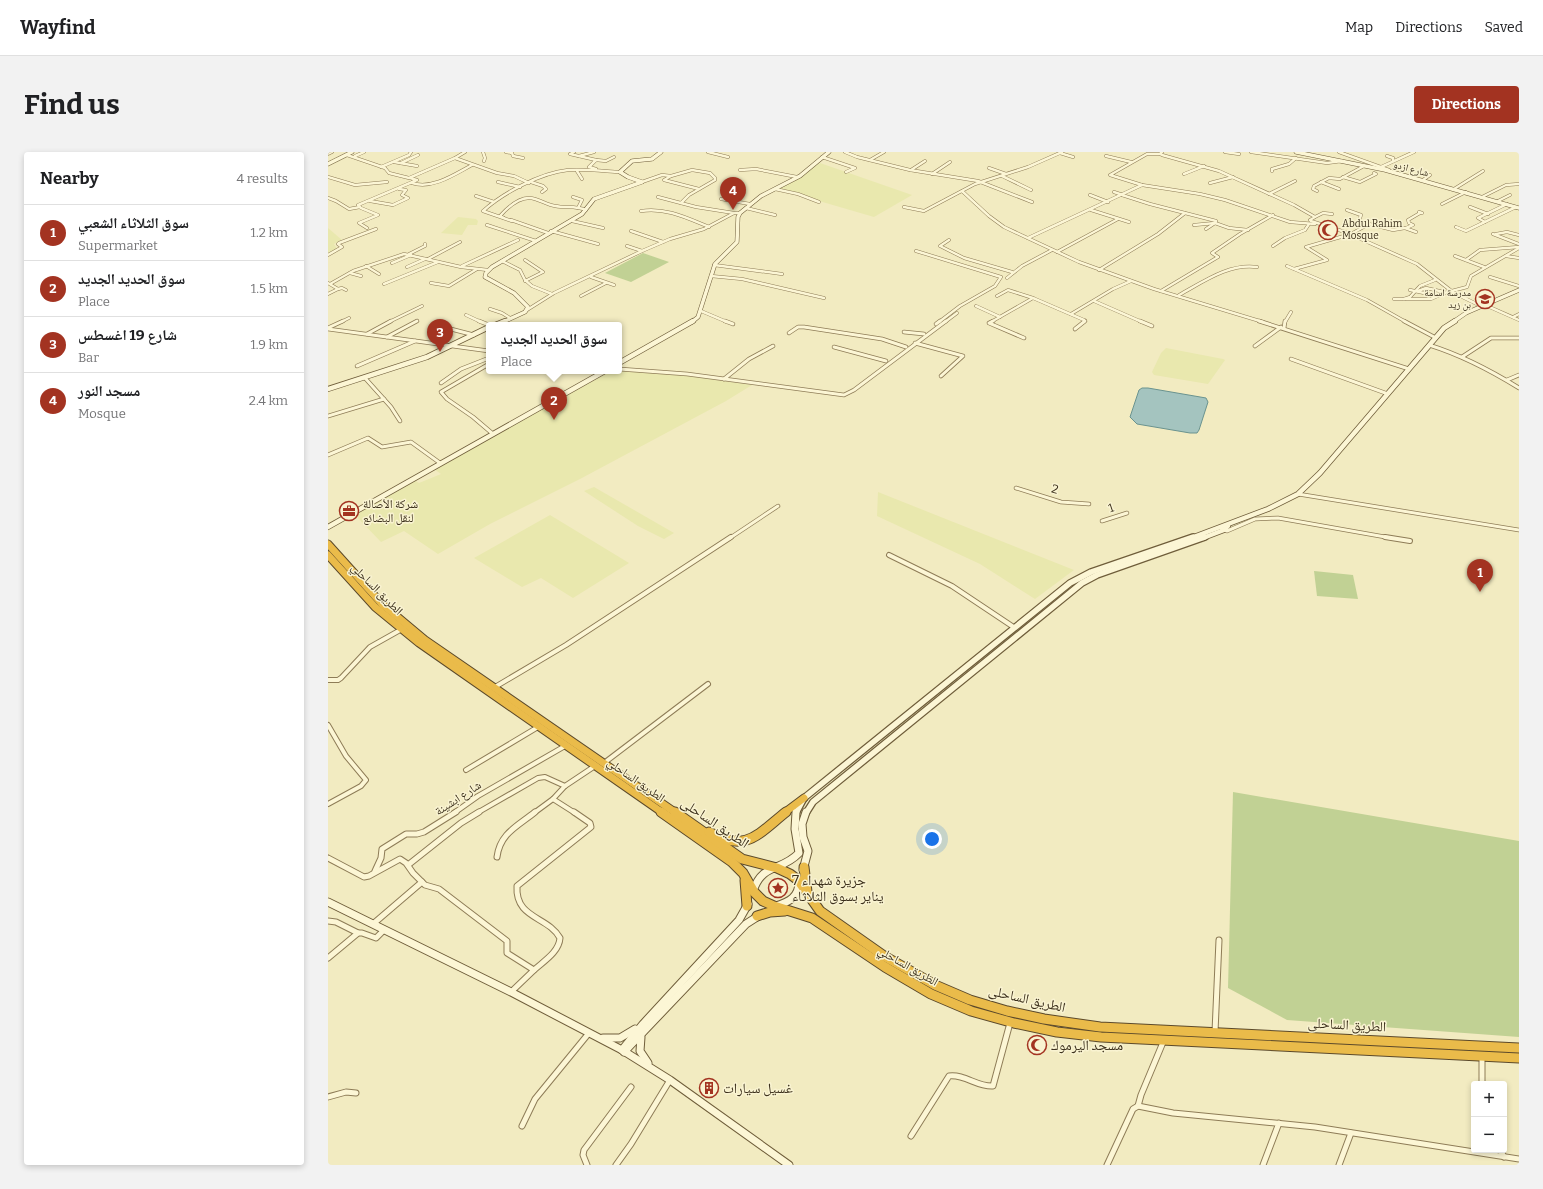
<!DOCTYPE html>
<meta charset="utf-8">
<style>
:root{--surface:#fff;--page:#f2f2f2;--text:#202124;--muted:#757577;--line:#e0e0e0;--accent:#a33321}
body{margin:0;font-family:Bitter,"Noto Naskh Arabic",serif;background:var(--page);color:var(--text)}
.controls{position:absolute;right:12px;bottom:12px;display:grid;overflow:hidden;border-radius:4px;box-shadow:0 2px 6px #0003}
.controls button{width:36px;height:36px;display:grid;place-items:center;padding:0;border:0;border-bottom:1px solid var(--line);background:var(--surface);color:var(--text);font:20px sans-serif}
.you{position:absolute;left:604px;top:687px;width:14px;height:14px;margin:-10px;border:3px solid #fff;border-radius:50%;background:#1a73e8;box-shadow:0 0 0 6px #1a73e833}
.badge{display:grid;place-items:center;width:26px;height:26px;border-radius:50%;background:var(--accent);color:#fff;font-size:13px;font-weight:700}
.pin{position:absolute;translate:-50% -33px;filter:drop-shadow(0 1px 2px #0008)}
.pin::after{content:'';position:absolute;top:21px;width:14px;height:12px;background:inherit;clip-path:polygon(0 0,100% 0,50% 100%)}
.popup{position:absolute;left:158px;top:170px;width:136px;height:52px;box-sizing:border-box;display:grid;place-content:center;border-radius:4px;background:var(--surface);filter:drop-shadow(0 1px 3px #0005);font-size:13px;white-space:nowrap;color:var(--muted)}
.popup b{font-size:15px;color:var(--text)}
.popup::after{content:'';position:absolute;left:50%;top:100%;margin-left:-8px;border:8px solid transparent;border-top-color:var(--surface)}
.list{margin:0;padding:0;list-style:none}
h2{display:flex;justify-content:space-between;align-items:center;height:52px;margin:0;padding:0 16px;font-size:17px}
h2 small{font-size:13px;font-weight:400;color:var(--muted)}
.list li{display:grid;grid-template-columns:26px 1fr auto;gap:12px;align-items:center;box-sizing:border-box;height:56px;padding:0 16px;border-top:1px solid var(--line)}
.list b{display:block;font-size:15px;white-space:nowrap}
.list p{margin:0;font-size:13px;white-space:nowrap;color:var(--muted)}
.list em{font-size:13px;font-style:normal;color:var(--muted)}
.map{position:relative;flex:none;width:1191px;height:1013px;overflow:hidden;border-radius:4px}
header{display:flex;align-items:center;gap:24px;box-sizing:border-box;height:56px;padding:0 20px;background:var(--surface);border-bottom:1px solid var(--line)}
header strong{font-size:19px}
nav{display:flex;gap:22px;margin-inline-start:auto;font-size:14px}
.intro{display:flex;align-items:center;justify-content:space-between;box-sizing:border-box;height:96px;padding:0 24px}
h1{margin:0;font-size:28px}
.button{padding:10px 18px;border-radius:4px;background:var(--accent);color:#fff;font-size:14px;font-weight:700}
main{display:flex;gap:24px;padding:0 24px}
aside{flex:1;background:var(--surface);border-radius:4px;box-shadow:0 2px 6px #0003}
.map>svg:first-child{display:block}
.farmland{fill:#e9e8ae}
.green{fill:#c1d194}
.water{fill:#a4c4bf;stroke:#6a938f}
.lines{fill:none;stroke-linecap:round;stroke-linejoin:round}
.street-far3-casing{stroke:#8e7c57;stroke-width:3.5}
.street-far2-casing{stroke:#8e7c57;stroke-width:4.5}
.street-far1-casing{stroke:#8e7c57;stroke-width:6}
.street-casing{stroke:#8e7c57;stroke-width:7}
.secondary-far3-casing{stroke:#6f5d3a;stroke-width:4.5}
.secondary-far2-casing{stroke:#6f5d3a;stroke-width:6}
.secondary-far1-casing{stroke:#6f5d3a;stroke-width:8}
.secondary-casing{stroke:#6f5d3a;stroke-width:9}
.highway-far1-casing{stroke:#5b492b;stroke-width:9}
.highway-casing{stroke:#5b492b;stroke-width:11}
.street-far3{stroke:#fcf6d5;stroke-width:2.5}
.street-far2{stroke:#fcf6d5;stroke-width:3}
.street-far1{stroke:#fcf6d5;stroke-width:4}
.street{stroke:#fcf6d5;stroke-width:5}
.secondary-far3{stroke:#fcf6d5;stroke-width:3.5}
.secondary-far2{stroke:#fcf6d5;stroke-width:4.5}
.secondary-far1{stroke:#fcf6d5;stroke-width:5.5}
.secondary{stroke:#fcf6d5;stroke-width:7}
.highway-far1{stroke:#eabb4a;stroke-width:7}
.highway{stroke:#eabb4a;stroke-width:9}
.labels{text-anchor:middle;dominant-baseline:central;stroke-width:3;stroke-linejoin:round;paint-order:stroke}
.far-street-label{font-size:10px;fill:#3c301c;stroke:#f9f3d1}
.far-poi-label{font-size:10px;fill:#3c301c;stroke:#f9f3d1;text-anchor:start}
.street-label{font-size:12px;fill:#3c301c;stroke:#f9f3d1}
.poi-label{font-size:12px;fill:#3c301c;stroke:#f9f3d1;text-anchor:start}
.near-street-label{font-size:14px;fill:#3c301c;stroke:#f9f3d1}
.near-poi-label{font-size:14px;fill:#3c301c;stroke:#f9f3d1;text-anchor:start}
</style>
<header>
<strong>Wayfind</strong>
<nav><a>Map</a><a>Directions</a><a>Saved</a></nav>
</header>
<div class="intro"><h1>Find us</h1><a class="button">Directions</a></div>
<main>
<aside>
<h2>Nearby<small>4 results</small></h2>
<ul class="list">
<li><span class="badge">1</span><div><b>سوق الثلاثاء الشعبي</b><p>Supermarket</p></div><em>1.2 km</em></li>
<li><span class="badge">2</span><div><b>سوق الحديد الجديد</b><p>Place</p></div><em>1.5 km</em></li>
<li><span class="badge">3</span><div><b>شارع 19 اغسطس</b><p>Bar</p></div><em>1.9 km</em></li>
<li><span class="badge">4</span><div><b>مسجد النور</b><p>Mosque</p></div><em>2.4 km</em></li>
</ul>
</aside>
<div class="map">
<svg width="1191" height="1013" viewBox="0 0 1191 1013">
<rect width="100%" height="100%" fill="#f2ebc1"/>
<g class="farmland">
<path d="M492,11L584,43L546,65L450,37Z"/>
<path d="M130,65L148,67L150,69L149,73H140L134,83L113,81Z"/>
<path d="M0,76L14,88L6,92L9,97L0,101Z"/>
<path d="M838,196L895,207L897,208L880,232L826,223L824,220L833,201Z"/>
<path d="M291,218L363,224L424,233L398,249L252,327L162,372L110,402L76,379L53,390L26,362L86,328L91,331L113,322L106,317L283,219Z"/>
<path d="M266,335L346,381L336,387L310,374L256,339Z"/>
<path d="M550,340L746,418L707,447L652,412L549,364Z"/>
<path d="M222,363L301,411L245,446L213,426L194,435L146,406Z"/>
</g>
<g class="green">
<path d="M315,101L341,110L303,130L277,121Z"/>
<path d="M986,419L1025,423L1030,447L989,444Z"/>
<path d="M905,640L1191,689V885L959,868L900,836Z"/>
</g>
<path class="water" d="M814,236H820L878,246L880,250L871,278L869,281H862L809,272L802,265L811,238Z"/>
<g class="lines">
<g class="street-far3-casing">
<g id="street-far3">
<path d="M155,0L157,6L156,9"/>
<path d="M178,0L184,1L185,4L195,6"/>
<path d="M246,0L242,2L268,8L261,15L268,17"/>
<path d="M380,0L400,5"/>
<path d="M517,0L529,5L582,18L650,29L704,50"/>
<path d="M834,0L832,2L834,3L891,19L966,53L987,65L982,68L983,69L1017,80L1089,112L1126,141L1153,154"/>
<path d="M897,0L911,2"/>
<path d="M923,0L999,11L1014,9"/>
<path d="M1011,0L1061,18"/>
<path d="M732,1L745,5"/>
<path d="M0,2L4,0"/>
<path d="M832,2H819L782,23L814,33L872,42L897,48L962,70L987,72"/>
<path d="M19,3L57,16L61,21L81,26L127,6L169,21L186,24L201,31"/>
<path d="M27,4L36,0"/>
<path d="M251,4L266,0"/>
<path d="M778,4L803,10"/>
<path d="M1059,4L1065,6V9"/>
<path d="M494,5L527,16L518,20"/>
<path d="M127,6L137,0"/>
<path d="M268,8L278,9L286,5"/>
<path d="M542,8L556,0"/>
<path d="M66,10L89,14"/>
<path d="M73,11L90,3"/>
<path d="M53,15L81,3L83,0"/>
<path d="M1053,15L1086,0"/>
<path d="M661,16L678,22"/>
<path d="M412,18L428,17L469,25"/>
<path d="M583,18L597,9"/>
<path d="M249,19L254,27"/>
<path d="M944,19V17L961,12L968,6"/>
<path d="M604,22L622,10"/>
<path d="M856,22L876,14"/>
<path d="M343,24L336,28L371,37"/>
<path d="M674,24L703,38"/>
<path d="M0,25L27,33L59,30"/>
<path d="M1015,25L1032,30L1048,22L1046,21"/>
<path d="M1095,28L1102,23"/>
<path d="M170,30L192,35"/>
<path d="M203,30L215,34L218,37L214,40"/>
<path d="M314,30L334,23L343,24L364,18L382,21L387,26V28L361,43L353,51"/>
<path d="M993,30L1011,37"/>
<path d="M84,31C104,38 127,22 144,13"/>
<path d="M882,31L905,25"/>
<path d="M447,37L470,42L491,50"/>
<path d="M1126,37L1155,19"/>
<path d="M634,39L661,64L676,75L751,110L826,137L935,170"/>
<path d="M989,39L985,37L986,34L1001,26L1012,27L1036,14"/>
<path d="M786,40L795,43"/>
<path d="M941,42L967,29"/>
<path d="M762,43L780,50"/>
<path d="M794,43L822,52L888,69L887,71"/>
<path d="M148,44L166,50"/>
<path d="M245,45L254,48L250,56"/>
<path d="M330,45L368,55L406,61"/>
<path d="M1154,45L1178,33L1191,32"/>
<path d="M0,46L8,49L21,57L32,55"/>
<path d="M393,47L422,52"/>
<path d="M42,49L65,53L80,46L74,43L78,38L71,37"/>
<path d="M1170,49L1182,43"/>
<path d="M1114,52L1138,40"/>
<path d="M576,55L596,59L647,32L700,15L734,0"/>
<path d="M1142,55L1160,62"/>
<path d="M418,56L447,63"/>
<path d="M763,58L801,70"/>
<path d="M1019,58L1033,63L1031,69L1041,72"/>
<path d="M313,59C337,55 359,66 381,75"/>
<path d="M1091,60L1094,61H1092Z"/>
<path d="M987,65L995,61L1004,62"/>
<path d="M176,66L172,64C180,55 193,42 207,47C214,49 220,53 227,54C238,56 248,54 258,58"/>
<path d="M183,68L220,81"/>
<path d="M184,69L155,59C175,41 212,21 240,18C257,17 275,19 292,20"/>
<path d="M244,69L275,76"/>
<path d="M1157,70L1150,66L1179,52"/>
<path d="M159,73L208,89"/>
<path d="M866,73L887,71L901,76L920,78"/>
<path d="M1128,75L1138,79L1188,55"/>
<path d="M39,76L31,71L50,63L33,56L30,53L89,28L82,26"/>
<path d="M1078,76L1085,73L1081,71L1080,68L1092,61"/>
<path d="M878,77L887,71"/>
<path d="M223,79L270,92"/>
<path d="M303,79L335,90"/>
<path d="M1165,82L1191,92"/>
<path d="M1168,82L1179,80L1191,83"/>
<path d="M700,86L814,33"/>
<path d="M621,88L612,94L636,106L684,120"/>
<path d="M299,94L314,99"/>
<path d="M945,94L957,86L977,78L981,72"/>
<path d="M588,99L673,125L667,134L632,154L611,170"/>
<path d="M729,100L790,67"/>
<path d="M81,102L97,94V92"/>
<path d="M0,103L14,95L10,92L11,91L48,77"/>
<path d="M1127,104L1156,115"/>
<path d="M1178,104L1191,106"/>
<path d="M890,105L884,101L912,82L945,63"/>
<path d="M100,107L132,90"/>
<path d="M197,108L215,120L197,129"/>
<path d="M1138,108L1152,98L1191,95"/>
<path d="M174,109L192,118L197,128L204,134L224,142"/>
<path d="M64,111L83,103"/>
<path d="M386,113L454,122"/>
<path d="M38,114L51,122"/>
<path d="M134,114L190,88"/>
<path d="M959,114L966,117"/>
<path d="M79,115L97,107"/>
<path d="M771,118L830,82L857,61"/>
<path d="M22,121L33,124"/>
<path d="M383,124L414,127L496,146"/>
<path d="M263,125L286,133"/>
<path d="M1162,125L1191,134"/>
<path d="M679,126L694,114L724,98"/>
<path d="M0,131L10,137L0,142"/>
<path d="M103,131L121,134L149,117"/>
<path d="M2,132L25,119L76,102L133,115L160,118"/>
<path d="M56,132L110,110"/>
<path d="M10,137L14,136L18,138"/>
<path d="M1082,138L1110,144"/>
<path d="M833,139L890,105"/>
<path d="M1090,139L1098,136L1116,140"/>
<path d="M851,143C875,130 901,111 929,115"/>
<path d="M253,144L278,131"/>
<path d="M669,144L680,138L705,146"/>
<path d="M1066,147H1103L1116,141L1139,135L1143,124L1191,96"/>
<path d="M1076,147L1082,145L1092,134L1107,128"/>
<path d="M766,149L814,170"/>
<path d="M1157,153L1191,168"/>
<path d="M648,154L672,165"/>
<path d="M162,157L174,161L182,166"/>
<path d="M199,158L226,141L314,99L342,87L376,77L406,61H412"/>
<path d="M373,159L399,170"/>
<path d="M743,162L785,137L803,129"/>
<path d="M138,163L153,170"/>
<path d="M1185,165L1191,162"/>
<path d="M13,170L21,166"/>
<path d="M61,170L94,154"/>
<path d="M617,170L629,161"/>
<path d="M663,170L705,146L756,168V170"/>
<path d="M957,170L963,160"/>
<path d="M1078,170L1039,148L966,117L999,108L978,95L1023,82L1041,72L1065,78L1077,76L1088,80"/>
</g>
</g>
<g class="street-far2-casing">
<g id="street-far2">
<path d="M151,169L161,173"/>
<path d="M397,169L405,172"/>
<path d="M665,169L661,171L696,186"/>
<path d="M812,169L824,174"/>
<path d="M931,169L1081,217"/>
<path d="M1076,169L1108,186"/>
<path d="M608,172L612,169"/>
<path d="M115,175L146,183"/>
<path d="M0,176L15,169"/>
<path d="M956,176L957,169"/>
<path d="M0,177L161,199"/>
<path d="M747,177L757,169"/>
<path d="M576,180L596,182"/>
<path d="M461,181L470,175H476L554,187L578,195"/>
<path d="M39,182L63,169"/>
<path d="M59,185L89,169"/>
<path d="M587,191L635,204L613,224"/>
<path d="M1101,193C1133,203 1162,218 1191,236"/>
<path d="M927,194L953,175"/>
<path d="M506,195L558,209"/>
<path d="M1134,205L1163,186H1191"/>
<path d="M963,207L1060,242"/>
<path d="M161,212L113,240L119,247L145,265L165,282"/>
<path d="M29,214L87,189"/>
<path d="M291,217L359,222L516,243L526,238L618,169"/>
<path d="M37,226L63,255L72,269"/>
<path d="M396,227L421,207L445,194"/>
<path d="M1179,228L1191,223"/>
<path d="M113,231L133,217L161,206"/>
<path d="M0,264L56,247"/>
<path d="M0,303L40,286L54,295L83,290L112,311"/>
<path d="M688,336L733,350L761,352"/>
<path d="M970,342L1191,378"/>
<path d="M774,369L799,361"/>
<path d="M894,377L899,379L927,367L950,366L1063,386"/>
<path d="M402,386L450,354"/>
</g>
</g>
<g class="street-far1-casing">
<g id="street-far1">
<path d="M1057,385L1082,389"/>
<path d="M561,403L624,434L687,476"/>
<path d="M0,528H10L13,526L42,495L74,477"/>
<path d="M167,535L238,493L403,385"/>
<path d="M0,573L18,604L38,628L33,634L0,652"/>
<path d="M276,611L380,532"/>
<path d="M138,618L210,575"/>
<path d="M225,647L247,661"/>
<path d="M126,661L150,644L237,594"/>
<path d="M149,661L210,626L217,625L237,634"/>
<path d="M206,661L225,647L237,634L267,614"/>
</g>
</g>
<g class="street-casing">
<g id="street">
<path d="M169,705C172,681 190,674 207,660"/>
<path d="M0,706L36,725L41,724L72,707L78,711L85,721L97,733L111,737L179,789V801L206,818L183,840"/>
<path d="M80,713L133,671L151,660"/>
<path d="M47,719L53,706L54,697L78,682H89L96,680L128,660"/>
<path d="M0,769L8,770L30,781"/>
<path d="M45,772L94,730"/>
<path d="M0,806L30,781H34L48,786L56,778"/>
<path d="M206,818C216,809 231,800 232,786C220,764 187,767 189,734L263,675L262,671L246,660"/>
<path d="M887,880L891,788"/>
<path d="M1154,904V932"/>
<path d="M0,945L18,940L28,941"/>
<path d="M810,954L813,943L836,888"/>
<path d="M194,974L207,947L261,881"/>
<path d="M583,984L621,924C637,922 649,935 665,934L682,871"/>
<path d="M1172,998L1176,1005"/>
<path d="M259,1013L255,1003L256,998L303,935"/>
<path d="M288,1013L303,992L342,928"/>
<path d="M779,1013L805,957L810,954L845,961L987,975L1191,1007"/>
<path d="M935,1013L951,971"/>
<path d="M1011,1013L1023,981"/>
</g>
</g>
<g class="secondary-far3-casing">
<g id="secondary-far3">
<path d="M968,0L1057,18L1191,56"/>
<path d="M0,12L24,0"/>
<path d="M175,170L197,160L200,155L186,141L157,125L158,121L164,115L254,62L266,47L314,30L300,25L292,20L304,9L324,7L333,0"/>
<path d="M364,170L370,165L387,112L409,90L410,65L412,61L433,44L472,24L501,0"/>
<path d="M1125,170L1138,161L1191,138"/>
</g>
</g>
<g class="secondary-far2-casing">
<g id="secondary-far2">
<path d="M167,173L177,169"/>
<path d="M291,211L365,169"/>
<path d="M0,237L99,205L161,175"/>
<path d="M0,375L277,219"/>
<path d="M863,386L940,357L970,342L992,321L1116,176L1127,169"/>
<path d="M875,386L896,378L900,374"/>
</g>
</g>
<g class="secondary-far1-casing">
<g id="secondary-far1">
<path d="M468,661L476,646L742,431L763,420L865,385"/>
<path d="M478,661L485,650L754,431L769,423L877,385"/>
</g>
</g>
<g class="secondary-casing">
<g id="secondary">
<path d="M475,718L480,699L475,685L474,672L478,660"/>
<path d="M425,739C435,710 453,720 471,701L467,677L468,660"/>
<path d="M0,750L183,840L294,898L342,928L461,1013"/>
<path d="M448,754C461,750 471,745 471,730"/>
<path d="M313,885L312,899L320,911"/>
<path d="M275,886H292L307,877"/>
<path d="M294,898L315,872L411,768L420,752"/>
<path d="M296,900L418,772L432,763"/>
</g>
</g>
<g class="highway-far1-casing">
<g id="highway-far1">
<path d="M0,392L54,452L97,488L348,661"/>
<path d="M0,403L47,455L91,491L335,661"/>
<path d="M456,661L476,646"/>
</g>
</g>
<g class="highway-casing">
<g id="highway">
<path d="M333,660L404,710L415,721L426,740L435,749L446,754L484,766L557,815L603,842L643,859L686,871L729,880L773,885L1191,906"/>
<path d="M347,660L414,707L449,716L462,722L470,728L492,759L556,804L607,833L642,848L679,859L716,867L772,875L1191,896"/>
<path d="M381,680C418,701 429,683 458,660"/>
<path d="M476,715L479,740"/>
<path d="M417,728L419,754"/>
<path d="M429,764L442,760L457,759"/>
</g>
</g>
<use href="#street-far3" class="street-far3"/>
<use href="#street-far2" class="street-far2"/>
<use href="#street-far1" class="street-far1"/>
<use href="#street" class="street"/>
<use href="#secondary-far3" class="secondary-far3"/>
<use href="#secondary-far2" class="secondary-far2"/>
<use href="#secondary-far1" class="secondary-far1"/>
<use href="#secondary" class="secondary"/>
<use href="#highway-far1" class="highway-far1"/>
<use href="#highway" class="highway"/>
</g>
<defs>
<g id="mosque-ring" transform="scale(1)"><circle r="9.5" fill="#f9f3d1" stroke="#a33321" stroke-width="1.5"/><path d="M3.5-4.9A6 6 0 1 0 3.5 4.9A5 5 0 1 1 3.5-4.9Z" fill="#a33321"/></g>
<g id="school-ring" transform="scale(1)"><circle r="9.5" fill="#f9f3d1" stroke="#a33321" stroke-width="1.5"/><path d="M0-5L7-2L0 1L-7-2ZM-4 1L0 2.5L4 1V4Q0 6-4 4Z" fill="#a33321"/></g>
<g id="office-ring" transform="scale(1)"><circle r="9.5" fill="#f9f3d1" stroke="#a33321" stroke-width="1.5"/><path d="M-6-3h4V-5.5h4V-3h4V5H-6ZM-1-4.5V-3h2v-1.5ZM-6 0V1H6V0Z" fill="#a33321"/></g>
<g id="sight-ring" transform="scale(1)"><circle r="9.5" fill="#f9f3d1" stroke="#a33321" stroke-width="1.5"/><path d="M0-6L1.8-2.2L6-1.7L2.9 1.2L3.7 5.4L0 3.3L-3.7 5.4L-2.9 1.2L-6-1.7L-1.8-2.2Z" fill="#a33321"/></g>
<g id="building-ring" transform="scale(1)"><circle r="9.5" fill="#f9f3d1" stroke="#a33321" stroke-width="1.5"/><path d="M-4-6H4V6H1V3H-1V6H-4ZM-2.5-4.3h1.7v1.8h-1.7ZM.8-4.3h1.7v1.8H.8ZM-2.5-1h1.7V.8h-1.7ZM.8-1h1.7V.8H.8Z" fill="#a33321"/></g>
</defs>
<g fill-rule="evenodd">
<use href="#mosque-ring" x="1000" y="78"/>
<use href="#school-ring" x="1157" y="147"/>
<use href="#office-ring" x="21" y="359"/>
<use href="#sight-ring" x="450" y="736"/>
<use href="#mosque-ring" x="709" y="893"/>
<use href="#building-ring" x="381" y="936"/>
</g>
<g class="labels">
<g class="far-street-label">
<text transform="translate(1083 17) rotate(15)">شارع ازدو</text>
</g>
<g class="far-poi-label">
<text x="1014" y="72">Abdul Rahim<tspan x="1014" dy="12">Mosque</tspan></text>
<text x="1143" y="141" text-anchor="end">مدرسة اسامة<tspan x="1143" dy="12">بن زيد</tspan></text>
</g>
<g class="street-label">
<text transform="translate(727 337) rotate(16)">2</text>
<text transform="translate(783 356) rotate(-19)">1</text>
<text transform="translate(49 437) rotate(45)">الطريق الساحلي</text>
<text transform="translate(308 628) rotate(35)">الطريق الساحلي</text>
<text transform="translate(130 646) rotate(-33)">شارع ابشينة</text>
<text transform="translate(580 814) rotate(30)">الطريق الساحلي</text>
</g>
<g class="poi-label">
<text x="35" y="352">شركة الأصالة<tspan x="35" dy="14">لنقل البضائع</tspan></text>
</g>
<g class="near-street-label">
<text transform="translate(387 671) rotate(34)">الطريق الساحلى</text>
<text transform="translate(699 847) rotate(13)">الطريق الساحلى</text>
<text transform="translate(1019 873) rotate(3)">الطريق الساحلى</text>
</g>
<g class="near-poi-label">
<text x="464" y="728">جزيرة شهداء 7<tspan x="464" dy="16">يناير بسوق الثلاثاء</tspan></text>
<text x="723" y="893">مسجد اليرموك</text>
<text x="395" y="936">غسيل سيارات</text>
</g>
</g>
</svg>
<div class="controls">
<button>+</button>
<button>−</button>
</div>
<div class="you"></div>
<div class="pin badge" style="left:1152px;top:440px">1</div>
<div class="pin badge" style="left:226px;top:268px">2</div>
<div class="popup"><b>سوق الحديد الجديد</b>Place</div>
<div class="pin badge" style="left:112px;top:200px">3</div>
<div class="pin badge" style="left:405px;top:58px">4</div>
</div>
</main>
